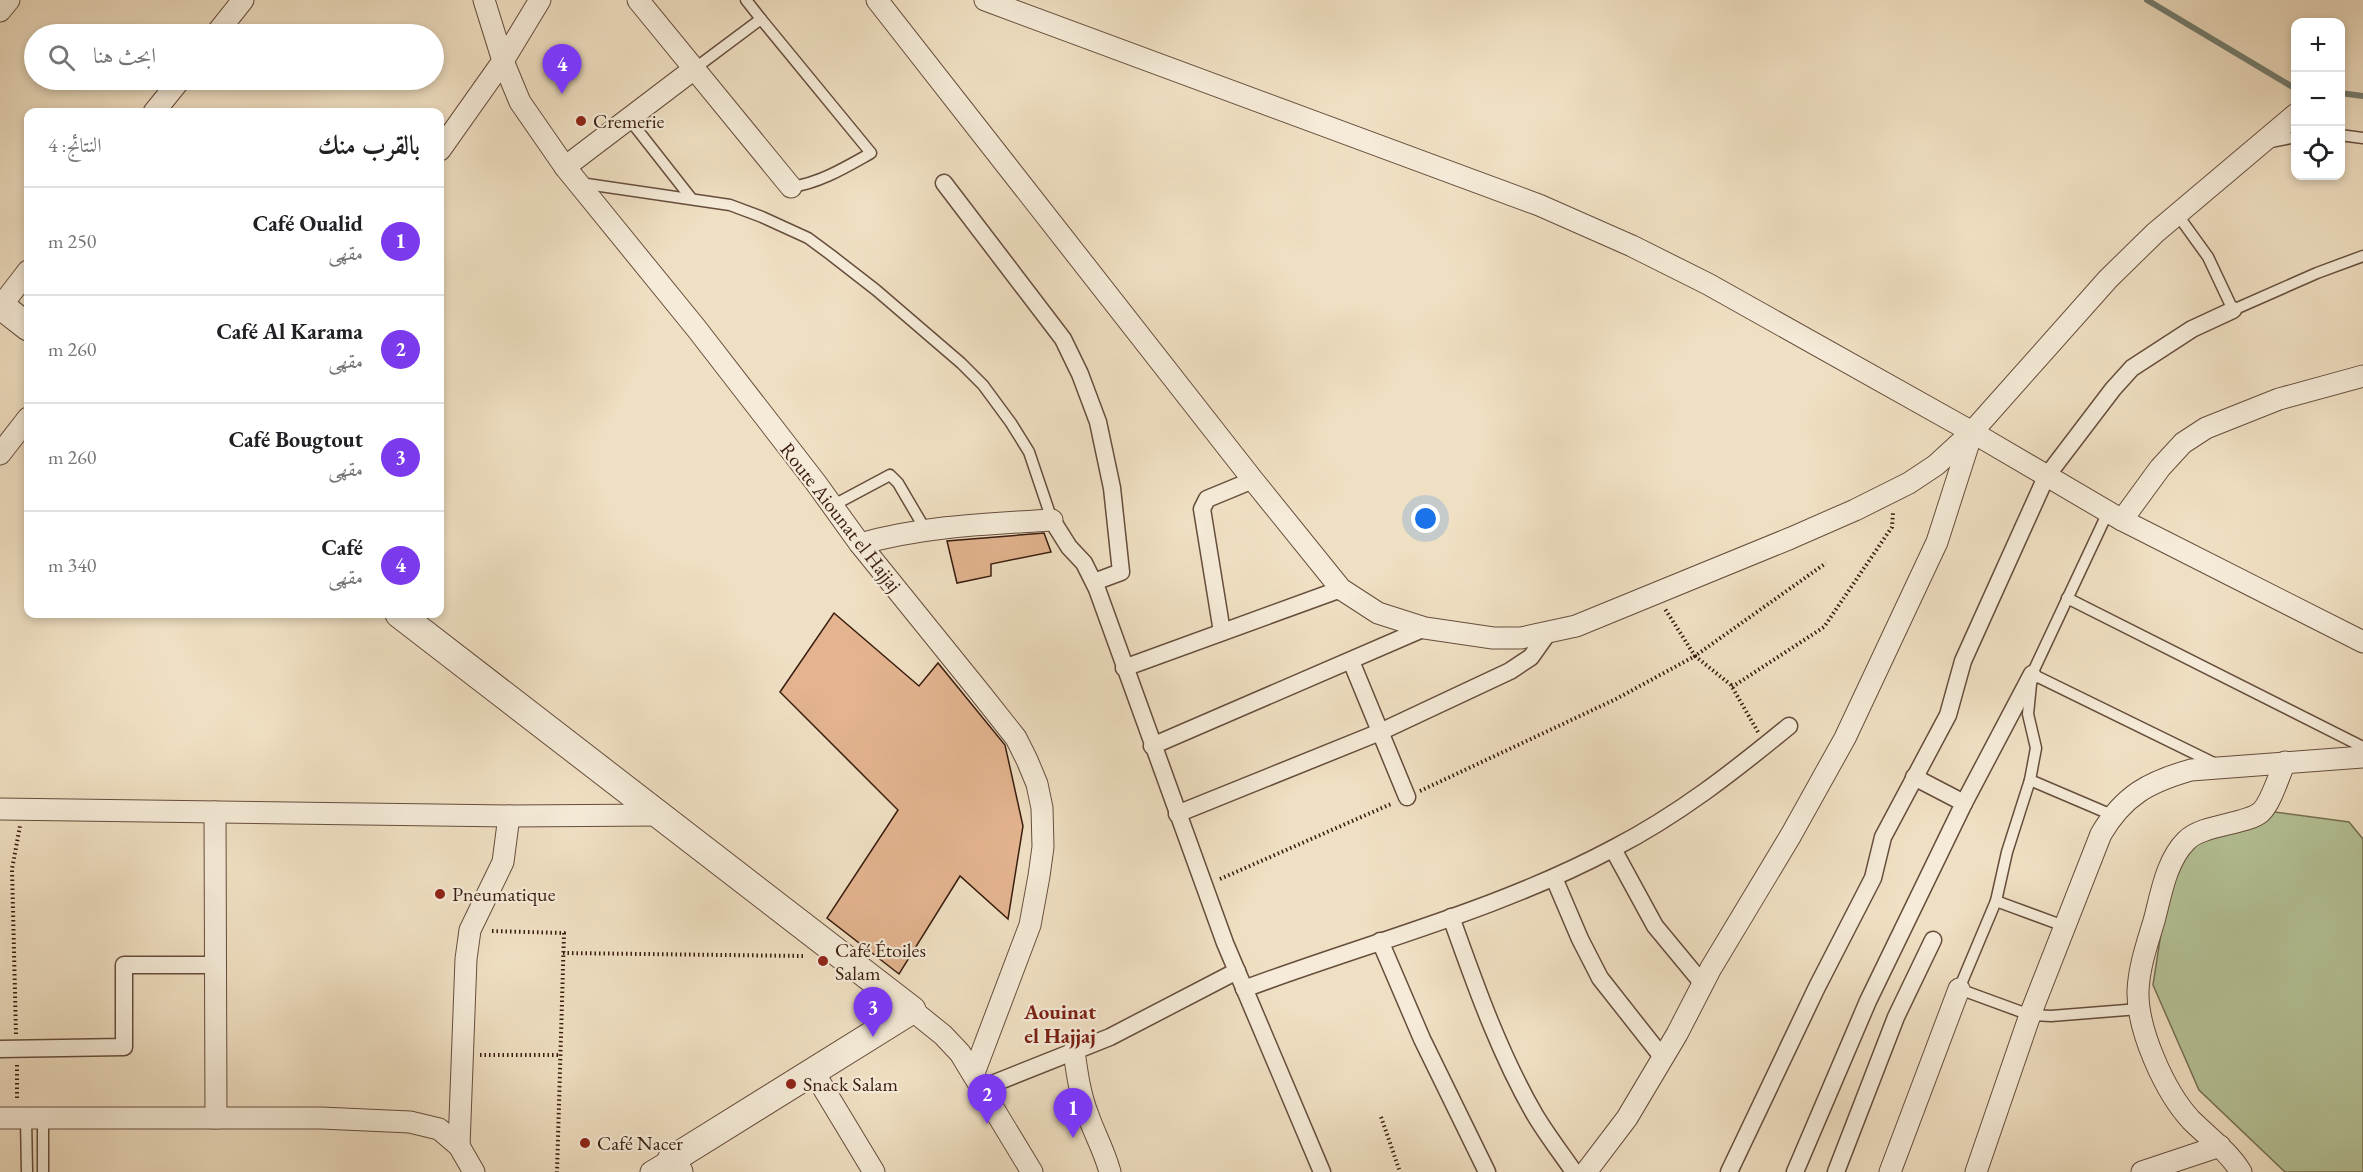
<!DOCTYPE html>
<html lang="ar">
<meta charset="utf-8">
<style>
:root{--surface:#fff;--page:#f2f2f2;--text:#202124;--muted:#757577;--line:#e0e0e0;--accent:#7c3aed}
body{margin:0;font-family:"EB Garamond",Amiri,serif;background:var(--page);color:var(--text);direction:rtl}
.controls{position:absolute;right:18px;top:18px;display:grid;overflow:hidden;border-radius:12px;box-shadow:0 3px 9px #0003}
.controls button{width:54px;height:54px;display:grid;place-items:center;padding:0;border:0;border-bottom:2px solid var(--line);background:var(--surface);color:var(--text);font:30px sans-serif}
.you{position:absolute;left:1426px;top:519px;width:21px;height:21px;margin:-15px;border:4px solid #fff;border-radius:50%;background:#1a73e8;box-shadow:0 0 0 9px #1a73e833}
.badge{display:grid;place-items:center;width:39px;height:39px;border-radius:50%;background:var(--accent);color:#fff;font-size:20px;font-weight:700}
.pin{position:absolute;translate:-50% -50px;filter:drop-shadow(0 2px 3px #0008)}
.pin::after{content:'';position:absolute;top:32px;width:21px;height:18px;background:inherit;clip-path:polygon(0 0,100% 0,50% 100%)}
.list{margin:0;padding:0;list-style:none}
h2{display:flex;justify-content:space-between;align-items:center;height:78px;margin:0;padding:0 24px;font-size:26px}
h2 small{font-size:20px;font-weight:400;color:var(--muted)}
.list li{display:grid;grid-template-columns:39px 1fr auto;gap:18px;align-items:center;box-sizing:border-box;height:108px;padding:0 24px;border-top:2px solid var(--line)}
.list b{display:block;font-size:22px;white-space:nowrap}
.list p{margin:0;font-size:20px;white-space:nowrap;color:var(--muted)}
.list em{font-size:20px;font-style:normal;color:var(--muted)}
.icon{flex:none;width:33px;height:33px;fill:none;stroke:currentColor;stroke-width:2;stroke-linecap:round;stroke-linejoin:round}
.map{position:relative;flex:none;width:2363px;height:1172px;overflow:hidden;direction:ltr}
.search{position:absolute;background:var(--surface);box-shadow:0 3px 9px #0003;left:24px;top:24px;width:420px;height:66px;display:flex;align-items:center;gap:15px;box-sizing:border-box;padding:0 21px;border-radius:33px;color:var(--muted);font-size:22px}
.panel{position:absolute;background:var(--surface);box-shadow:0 3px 9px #0003;left:24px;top:108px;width:420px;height:510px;border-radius:12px;direction:rtl}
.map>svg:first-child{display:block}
.green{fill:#b5c398;stroke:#767054;stroke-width:1.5}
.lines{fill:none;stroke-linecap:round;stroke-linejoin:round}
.stream{stroke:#737d71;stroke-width:6}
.building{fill:#e3b48f;stroke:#381c0f;stroke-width:1.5}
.service-casing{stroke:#664d3c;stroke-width:13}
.pedestrian-casing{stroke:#664d3c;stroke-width:19}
.minor-casing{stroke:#664d3c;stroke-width:23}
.tertiary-casing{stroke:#664d3c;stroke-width:29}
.path{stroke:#381c0f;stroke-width:4;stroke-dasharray:1.5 3;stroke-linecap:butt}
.service{stroke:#f5ebd8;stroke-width:10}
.pedestrian{stroke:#f5ebd8;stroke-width:16}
.minor{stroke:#f5ebd8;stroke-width:21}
.tertiary{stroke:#f5ebd8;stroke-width:27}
.poi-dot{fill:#8f2418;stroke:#f5ebd8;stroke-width:2}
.labels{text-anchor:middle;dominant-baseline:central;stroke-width:4.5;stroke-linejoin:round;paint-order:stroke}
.poi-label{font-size:20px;fill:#381c0f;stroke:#f5ebd8;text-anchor:start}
.street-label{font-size:20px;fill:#381c0f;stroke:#f5ebd8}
.neighbourhood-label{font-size:21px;font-weight:bold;fill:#7a1f14;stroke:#f5ebd8}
</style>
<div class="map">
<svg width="2363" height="1172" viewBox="0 0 2363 1172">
<rect width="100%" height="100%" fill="#f0e0c3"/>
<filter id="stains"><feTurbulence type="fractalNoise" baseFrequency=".00333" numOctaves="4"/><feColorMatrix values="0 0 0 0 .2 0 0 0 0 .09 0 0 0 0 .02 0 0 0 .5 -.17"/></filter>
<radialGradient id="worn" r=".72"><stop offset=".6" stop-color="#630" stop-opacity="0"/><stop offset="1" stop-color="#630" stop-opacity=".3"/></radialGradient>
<path class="green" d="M2259,810L2349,822L2363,839V1172H2285L2199,1090L2153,985L2166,901L2197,831Z"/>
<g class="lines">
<g class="stream">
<path d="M2147,0L2296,89"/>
<path d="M2340,93L2363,96"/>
</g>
</g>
<g class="building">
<path d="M1044,533L1051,552L991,564V576L957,583L947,541Z"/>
<path d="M834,613L919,686L938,663L1005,745L1023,826L1008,919L960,876L899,974L827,918L898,810L780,692Z"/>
</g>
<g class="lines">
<g class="service-casing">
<g id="service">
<path d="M746,0L761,19"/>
<path d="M694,69L761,19L871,153C846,167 820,183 791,187"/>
<path d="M629,119L691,198"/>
<path d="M2340,135L2363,138"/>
<path d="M2271,142L2296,137"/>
<path d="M580,183L730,205L762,217L808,238L831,255L876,290L961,363L983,385L1011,423L1029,452L1052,520"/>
<path d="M2177,214L2208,257L2233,310L2317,273L2363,256"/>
<path d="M832,506L890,475L898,483L925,529"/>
<path d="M2108,512L2032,674L2028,714L2036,748L2030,780L2112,815"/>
<path d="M2067,598L2363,747"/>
<path d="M2032,674L2218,765"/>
<path d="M2030,780L2007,852L1996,901L1959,989L2030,1015L2051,1016L2139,1009"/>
<path d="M1996,901L2064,926"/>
<path d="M26,1118L27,1172"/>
<path d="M43,1118V1172"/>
</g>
</g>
<g class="pedestrian-casing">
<g id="pedestrian">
<path d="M944,183L1063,339L1080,374L1098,422L1112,488L1121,572L1094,582"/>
<path d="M1052,520L1069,547L1084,563L1097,589L1225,943L1322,1172"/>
<path d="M1222,632L1202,509L1207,499L1253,480"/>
<path d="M1351,661L1407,797"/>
<path d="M1124,668L1341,589"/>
<path d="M1152,746L1425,628"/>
<path d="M1914,777L1964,803"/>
<path d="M1177,814L1380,732L1510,671L1531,657L1548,633"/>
<path d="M1613,849L1655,926L1703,984"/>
<path d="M1554,878L1580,939L1600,978L1663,1058"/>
<path d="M1451,917C1475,984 1499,1053 1535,1115C1547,1135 1561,1153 1574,1172"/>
<path d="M1380,941L1422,1039L1487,1172"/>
<path d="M1244,989C1367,943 1498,910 1614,848C1678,815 1733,772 1789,726"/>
<path d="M0,1049L124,1047V965H216"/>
<path d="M982,1088L1110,1037L1237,971"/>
<path d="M1729,1172L1817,987L1873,878L1883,837L1948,715L1963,661L2046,477L2113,389L2132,368L2192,329L2233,310"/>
<path d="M1795,1172L1868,1001L1964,803L2032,674"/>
<path d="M1836,1172L1896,1017L1933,940"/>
</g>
</g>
<g class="minor-casing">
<g id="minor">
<path d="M484,0L503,61L520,102L565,167L696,328L816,483L860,544L978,690L1016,738L1027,760L1037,784L1042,808L1043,847L1039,876L1030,925L974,1073"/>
<path d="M638,0L791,187"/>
<path d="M877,0L1253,480L1341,589L1378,613L1425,628L1493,638H1521L1576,626L1791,538L1855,510L1909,483L1936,465L1972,432L2108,279L2155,233L2296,114"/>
<path d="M985,0L1539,205L1632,246L1708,284L1972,432L2122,520L2363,642"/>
<path d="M0,11L9,0"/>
<path d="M216,34L243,0"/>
<path d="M154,112L180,80"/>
<path d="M440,150L503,61L540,0"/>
<path d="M565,167L694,69"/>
<path d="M1,306L28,271"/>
<path d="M0,454L28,418"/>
<path d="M2122,520L2160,468L2183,443L2206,428L2279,399L2363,376"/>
<path d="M860,544C924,526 986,524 1052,520"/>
<path d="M0,809L509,816L660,815"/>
<path d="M215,812L216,1118"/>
<path d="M912,1010L943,1035L960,1053L1032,1172"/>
<path d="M1074,1051C1077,1073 1080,1095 1088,1115C1095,1135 1104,1150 1110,1172"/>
<path d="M813,1071L874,1172"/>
<path d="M0,1118H321L410,1122L439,1129L459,1146L474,1172"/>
<path d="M459,1146L466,959L470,930L503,862L509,816"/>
<path d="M651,1172L671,1160"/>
<path d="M1586,1172L1627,1118L1677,1034L1711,968L1791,835L1845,738L1937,542L1972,433"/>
<path d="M1890,1172L1959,989"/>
<path d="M1976,1172L2030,1015L2101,834C2124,795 2149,782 2191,770L2363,757"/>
<path d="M2142,1172L2220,1146"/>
<path d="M2241,1172C2228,1151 2208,1137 2191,1120C2165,1092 2137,1030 2138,991C2139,967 2147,944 2154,921C2161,895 2166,861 2186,841C2202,824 2246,825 2261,812C2271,803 2279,775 2285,762"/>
</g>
</g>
<g class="tertiary-casing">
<g id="tertiary">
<path d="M0,305L28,327"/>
<path d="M399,614L912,1010L671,1160L679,1172"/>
</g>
</g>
<g class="path">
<path d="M1732,687L1824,627L1892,527L1893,512"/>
<path d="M1758,732L1731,685L1695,656L1826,563"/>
<path d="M1420,791L1616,699L1695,656L1665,609"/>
<path d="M1220,879L1391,804"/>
<path d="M492,931L564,933L557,1172"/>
<path d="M563,953L805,956"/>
<path d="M16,1034L12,869L20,826"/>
<path d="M480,1055H560"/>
<path d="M17,1065V1100"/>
<path d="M1381,1117L1400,1172"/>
</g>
<use href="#service" class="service"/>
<use href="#pedestrian" class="pedestrian"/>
<use href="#minor" class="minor"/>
<use href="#tertiary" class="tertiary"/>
</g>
<g class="poi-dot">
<circle cx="581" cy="121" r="6"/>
<circle cx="440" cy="894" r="6"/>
<circle cx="823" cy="961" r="6"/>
<circle cx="791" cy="1084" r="6"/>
<circle cx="585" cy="1143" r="6"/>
</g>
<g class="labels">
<g class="poi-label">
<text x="593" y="121">Cremerie</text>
<text x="452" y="894">Pneumatique</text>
<text x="835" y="950">Café Étoiles<tspan x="835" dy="23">Salam</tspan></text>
<text x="803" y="1084">Snack Salam</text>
<text x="597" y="1143">Café Nacer</text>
</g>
<g class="street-label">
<text transform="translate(841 517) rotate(52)">Route Aiounat el Hajjaj</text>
</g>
<g class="neighbourhood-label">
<text x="1060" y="1011">Aouinat<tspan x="1060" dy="24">el Hajjaj</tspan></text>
</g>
</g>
<rect width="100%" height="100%" filter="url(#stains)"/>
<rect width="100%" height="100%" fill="url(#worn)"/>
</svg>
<div class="controls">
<button>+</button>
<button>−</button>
<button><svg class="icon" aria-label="locate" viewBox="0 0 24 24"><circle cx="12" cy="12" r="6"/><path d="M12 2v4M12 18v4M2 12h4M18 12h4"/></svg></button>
</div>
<div class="you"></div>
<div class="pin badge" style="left:1073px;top:1138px">1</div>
<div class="pin badge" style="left:987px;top:1124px">2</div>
<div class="pin badge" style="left:873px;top:1037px">3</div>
<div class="pin badge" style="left:562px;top:94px">4</div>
<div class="search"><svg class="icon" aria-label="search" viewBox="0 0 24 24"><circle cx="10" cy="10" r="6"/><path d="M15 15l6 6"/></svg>ابحث هنا</div>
<section class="panel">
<h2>بالقرب منك<small>النتائج: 4</small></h2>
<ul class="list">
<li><span class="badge">1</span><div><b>Café Oualid</b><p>مقهى</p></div><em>250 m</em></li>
<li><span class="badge">2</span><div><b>Café Al Karama</b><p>مقهى</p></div><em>260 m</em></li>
<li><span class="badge">3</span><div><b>Café Bougtout</b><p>مقهى</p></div><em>260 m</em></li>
<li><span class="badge">4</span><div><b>Café</b><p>مقهى</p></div><em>340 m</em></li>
</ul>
</section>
</div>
